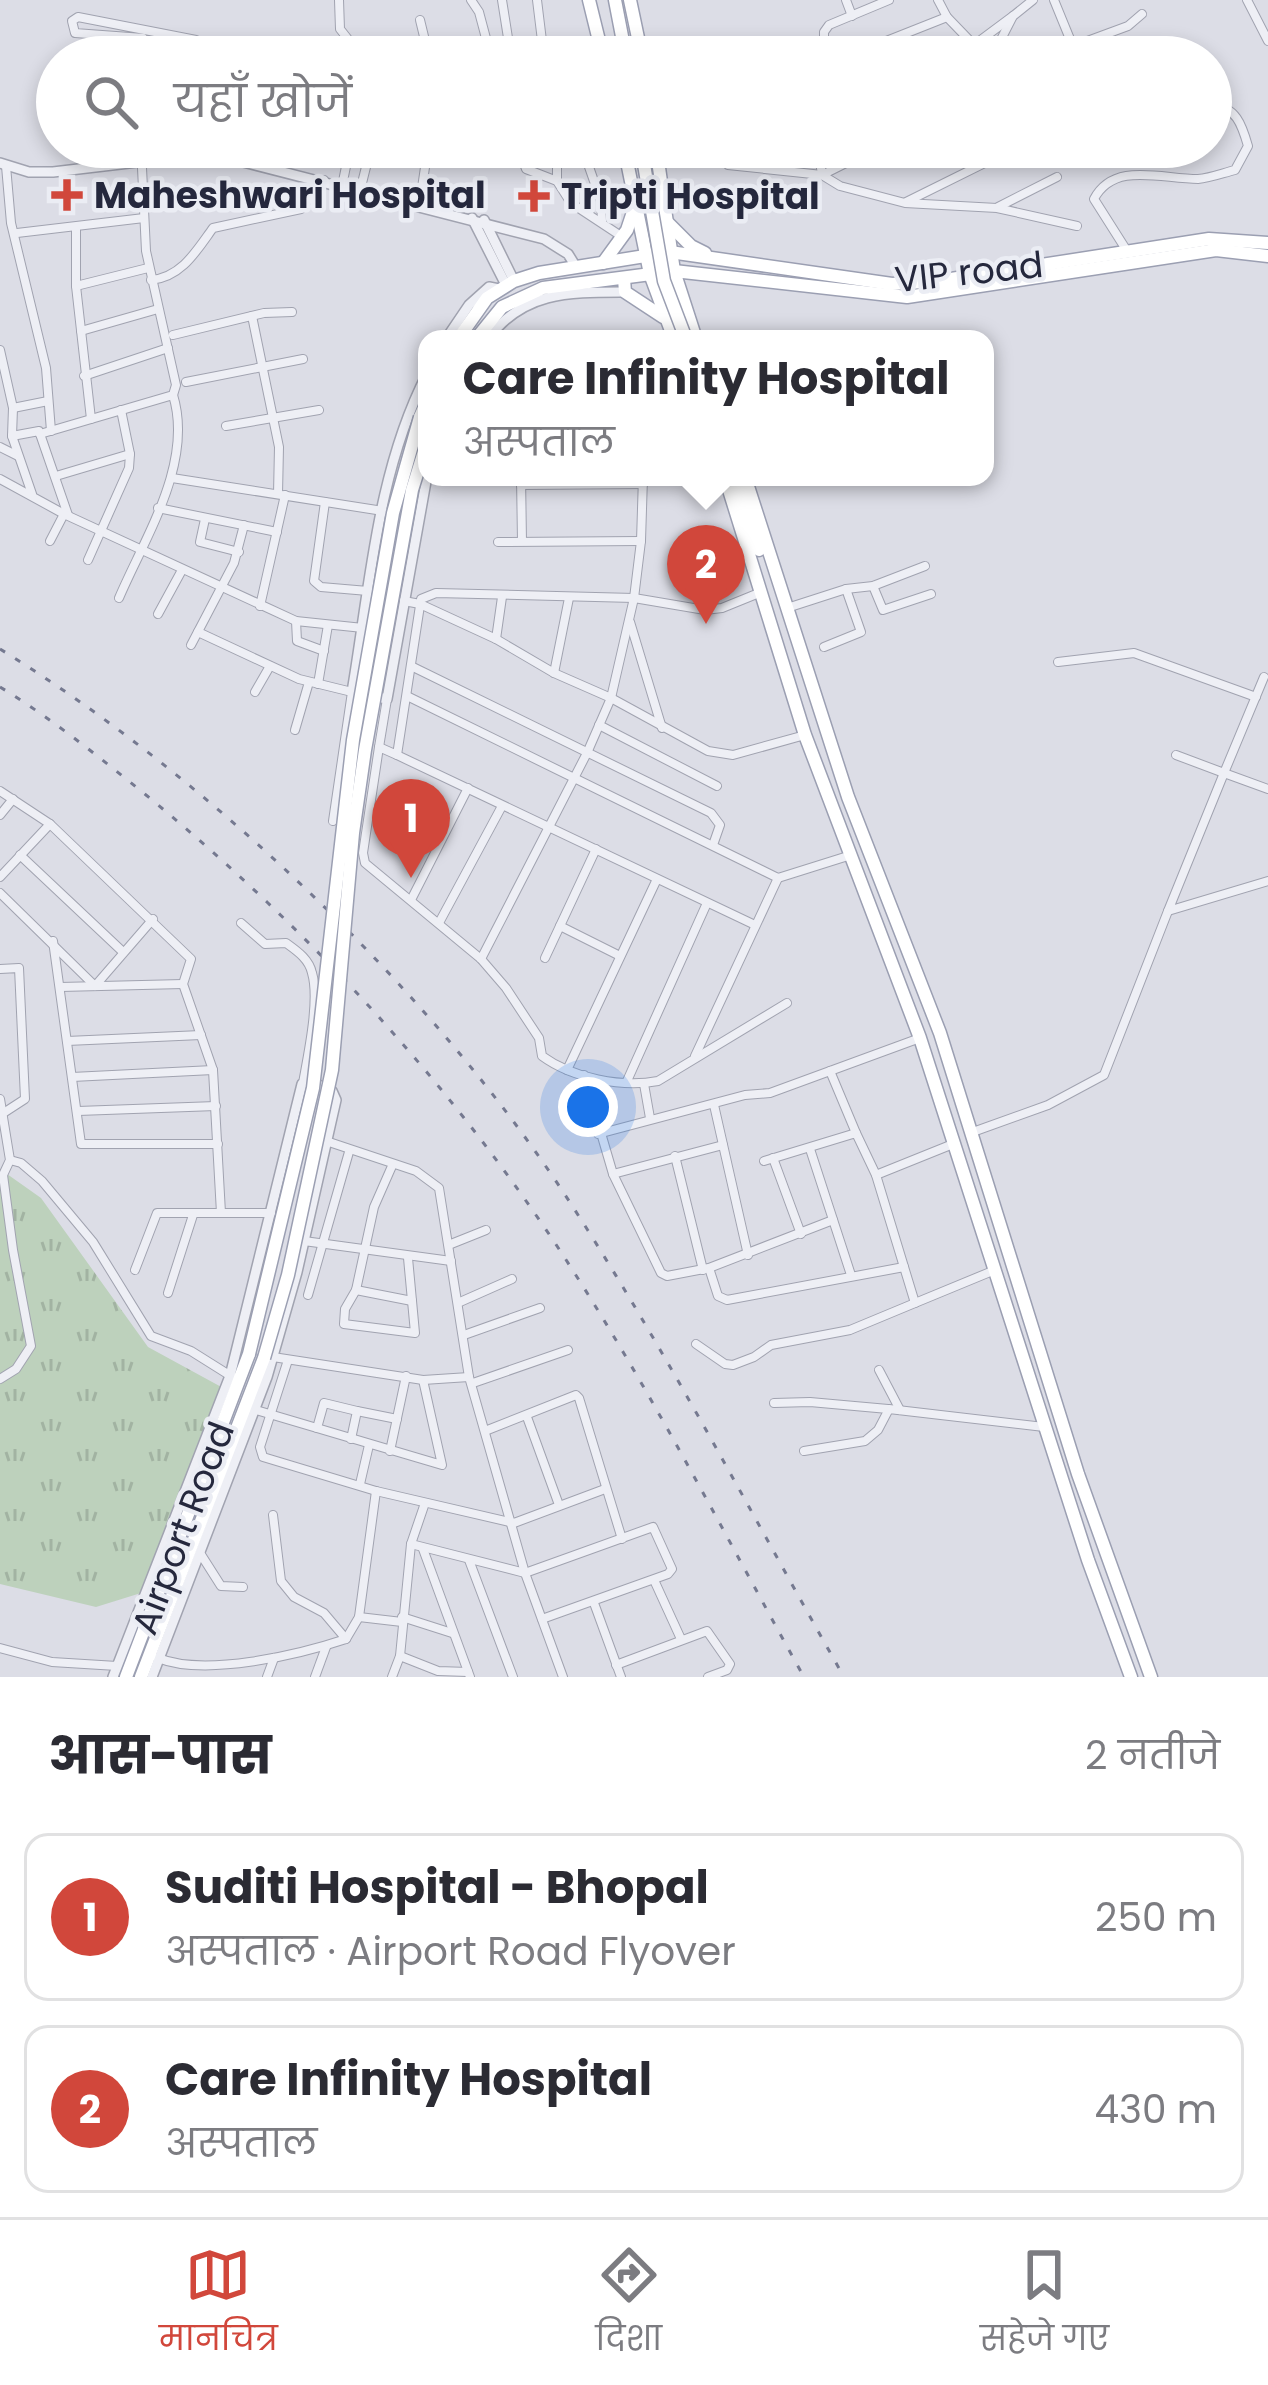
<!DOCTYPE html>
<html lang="hi">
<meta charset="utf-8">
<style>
:root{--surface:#fff;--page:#f2f2f3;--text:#2b2b33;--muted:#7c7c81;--line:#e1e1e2;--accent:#d1473b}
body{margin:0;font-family:Poppins,"Noto Sans Devanagari",sans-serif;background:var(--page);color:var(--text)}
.you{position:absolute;left:588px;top:1107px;width:42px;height:42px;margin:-30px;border:9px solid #fff;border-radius:50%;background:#1a73e8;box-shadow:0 0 0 18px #1a73e833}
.badge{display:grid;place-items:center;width:78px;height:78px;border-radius:50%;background:var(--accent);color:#fff;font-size:39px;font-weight:700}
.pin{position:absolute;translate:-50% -99px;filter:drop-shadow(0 3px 6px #0008)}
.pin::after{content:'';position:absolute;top:63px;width:42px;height:36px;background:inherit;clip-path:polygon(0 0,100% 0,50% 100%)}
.popup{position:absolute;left:418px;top:330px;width:576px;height:156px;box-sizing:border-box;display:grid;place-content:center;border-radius:24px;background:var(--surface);filter:drop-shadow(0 3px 9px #0005);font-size:39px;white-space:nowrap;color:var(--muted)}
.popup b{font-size:45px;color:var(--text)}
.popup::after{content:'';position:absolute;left:50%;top:100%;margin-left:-24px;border:24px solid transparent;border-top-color:var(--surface)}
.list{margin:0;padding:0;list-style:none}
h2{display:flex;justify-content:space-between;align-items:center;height:156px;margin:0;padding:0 48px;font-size:51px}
h2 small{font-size:39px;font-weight:400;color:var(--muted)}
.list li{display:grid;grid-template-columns:78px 1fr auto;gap:36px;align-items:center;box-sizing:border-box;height:168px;margin:0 24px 24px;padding:0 24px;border:3px solid var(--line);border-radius:24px}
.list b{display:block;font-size:45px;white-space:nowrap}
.list p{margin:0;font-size:39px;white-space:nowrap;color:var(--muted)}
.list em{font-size:39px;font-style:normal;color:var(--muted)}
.icon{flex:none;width:66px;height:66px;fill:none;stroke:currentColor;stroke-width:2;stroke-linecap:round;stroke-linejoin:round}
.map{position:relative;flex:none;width:1268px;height:1677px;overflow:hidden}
.search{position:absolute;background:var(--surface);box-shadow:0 6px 18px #0003;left:36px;right:36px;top:36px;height:132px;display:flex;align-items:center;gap:30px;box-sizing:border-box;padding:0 42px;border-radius:66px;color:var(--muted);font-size:45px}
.sheet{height:540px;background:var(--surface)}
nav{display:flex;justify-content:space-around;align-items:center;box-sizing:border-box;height:168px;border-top:3px solid var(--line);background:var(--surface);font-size:33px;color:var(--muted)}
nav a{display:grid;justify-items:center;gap:6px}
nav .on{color:var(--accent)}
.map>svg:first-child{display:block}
.grass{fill:url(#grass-tufts)}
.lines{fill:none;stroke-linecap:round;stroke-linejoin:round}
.minor-casing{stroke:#a1a3b0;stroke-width:10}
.tertiary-casing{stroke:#a1a3b0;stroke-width:12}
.primary-casing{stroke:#9b9fb2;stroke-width:15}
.minor{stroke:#eeeff5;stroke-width:8}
.tertiary{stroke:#eeeff5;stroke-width:9}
.primary{stroke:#fff;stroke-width:12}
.rail{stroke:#757990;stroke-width:3;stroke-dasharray:6 12;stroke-linecap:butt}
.primary-bridge-casing{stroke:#9b9fb2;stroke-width:15;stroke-linecap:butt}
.primary-bridge{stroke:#fff;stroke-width:12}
.poi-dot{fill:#d1473b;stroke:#ebedf4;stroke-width:4.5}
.labels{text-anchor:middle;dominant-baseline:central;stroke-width:9;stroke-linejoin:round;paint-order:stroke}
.poi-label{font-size:36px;font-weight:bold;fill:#25283d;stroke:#ebedf4;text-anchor:start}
.street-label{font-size:36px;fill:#25283d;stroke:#ebedf4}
</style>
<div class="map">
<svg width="1268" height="1677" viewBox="0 0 1268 1677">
<defs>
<pattern id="grass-tufts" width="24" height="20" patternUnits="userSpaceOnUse" patternTransform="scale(3)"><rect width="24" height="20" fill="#bdd1bc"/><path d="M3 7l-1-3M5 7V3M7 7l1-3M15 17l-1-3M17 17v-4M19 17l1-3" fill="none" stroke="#a2b3a2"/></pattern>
</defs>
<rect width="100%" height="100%" fill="#dcdde6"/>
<path class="grass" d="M0,1169L41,1198L148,1347L225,1389L141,1593L96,1607L0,1584Z"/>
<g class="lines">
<g class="minor-casing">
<g id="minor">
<path d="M339,0L340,29L362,57"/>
<path d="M471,0L479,12L491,57"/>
<path d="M502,0L511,57"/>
<path d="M537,0L544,57"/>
<path d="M846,0L852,16"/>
<path d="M938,0L947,17L974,45L1013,16"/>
<path d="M1054,0L1072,44"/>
<path d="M1247,0L1268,41"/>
<path d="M420,20L429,57"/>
<path d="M147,57L143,38L75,33L72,21L78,17L196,40"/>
<path d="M824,57V32L829,25L889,0"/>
<path d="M846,57L947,17"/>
<path d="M992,57L1013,16L1033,0"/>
<path d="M1044,57L1128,26L1142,14"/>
<path d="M1187,57L1193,51"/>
<path d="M382,147L394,150"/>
<path d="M518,147L526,169L557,181L571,203L621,236"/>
<path d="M582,147L601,201L602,221"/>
<path d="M818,147L822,175L878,147"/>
<path d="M728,165L822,175L840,186L905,203L997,208L1077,226"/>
<path d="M6,166L11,223L46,368L51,431"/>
<path d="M557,181V147"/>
<path d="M342,186L350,147"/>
<path d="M360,191L371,147"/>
<path d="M906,202L1017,147"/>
<path d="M998,207L1057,177"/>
<path d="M419,208L428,147"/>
<path d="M76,228V286L91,419"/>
<path d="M17,233L144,218"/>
<path d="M1127,251L1094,199C1114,161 1161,179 1198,179C1210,178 1223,173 1235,170L1248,146C1242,125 1236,106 1211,105"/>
<path d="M151,280C182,277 197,250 213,228L301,209L324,180"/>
<path d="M76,286L148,268"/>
<path d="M252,316L279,447L278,494"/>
<path d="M81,331L158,309"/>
<path d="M173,335L264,313L292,312"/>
<path d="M0,350L13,408L12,436L32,494"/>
<path d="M84,376L168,348"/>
<path d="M186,382L303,359"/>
<path d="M13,408L48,401"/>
<path d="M226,426L319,410"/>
<path d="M40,434L173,395L176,385L146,251L141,147"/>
<path d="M12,436L39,431L68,515"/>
<path d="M0,447L18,456"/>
<path d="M56,476L130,454"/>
<path d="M521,477L522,541"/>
<path d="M172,478L383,511"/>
<path d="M0,479L64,514L296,621L363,628"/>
<path d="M521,485L643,484"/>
<path d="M325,502L314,581L321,587L368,591"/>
<path d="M158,508L277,532"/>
<path d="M205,519L200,542L239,552"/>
<path d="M50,541L64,514"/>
<path d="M498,542L641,541"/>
<path d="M88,560L129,468L130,454L121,410"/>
<path d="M873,586L883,610L931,594"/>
<path d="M759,593L722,608L705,610L634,598L436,593L421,599L397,755L379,747L363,853L365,863L481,959L506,988L539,1038L542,1056C572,1078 622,1088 658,1081L787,1003"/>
<path d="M119,598C145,537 194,463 173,395"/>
<path d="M404,601L420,604L496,639L554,673L611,698L708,751L733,755L805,735"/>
<path d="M260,606L285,495"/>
<path d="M787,608L846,589L873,586L925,566"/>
<path d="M158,614L182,570"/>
<path d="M296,621L297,641L324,651"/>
<path d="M630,622L662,728"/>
<path d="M198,632L299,679L352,692L333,821"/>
<path d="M496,639L502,597"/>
<path d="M191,645L234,563L244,525"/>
<path d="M824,647L861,632L846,589"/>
<path d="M1058,662L1134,653L1256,697"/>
<path d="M413,667L711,813L720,825L713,845"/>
<path d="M554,673L569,598"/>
<path d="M318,684L328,625"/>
<path d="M255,692L270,666"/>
<path d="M407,696L778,878L848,856"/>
<path d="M599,725L717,786"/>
<path d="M295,730L309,682"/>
<path d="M379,747L387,699"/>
<path d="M397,755L755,925"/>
<path d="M1176,755L1224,773L1264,677"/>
<path d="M1268,789L1224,773L1168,911L1268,881"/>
<path d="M0,791L50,824L191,959L183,984L213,1070L221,1213"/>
<path d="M0,815L13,799"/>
<path d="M20,855L123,952"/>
<path d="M0,877L50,824"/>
<path d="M0,893L95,986L153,919"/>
<path d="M412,898L468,788"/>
<path d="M440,921L502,806"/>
<path d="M241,923L265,944L286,943C297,951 309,959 312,973C320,1000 308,1055 303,1083"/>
<path d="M560,926L620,956"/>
<path d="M53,941L81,1144H218"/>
<path d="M545,958L596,849"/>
<path d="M481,959L587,753L611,698L634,598L641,541L643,477"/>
<path d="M0,969L19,968L25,1099L5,1112"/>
<path d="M60,987L183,984"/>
<path d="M67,1041L201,1035"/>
<path d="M695,1056L778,878"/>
<path d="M567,1070L657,879"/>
<path d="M830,1071L856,1133"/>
<path d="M584,1075L613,1174L661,1273L667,1276L709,1268L833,1220"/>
<path d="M72,1077L213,1070"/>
<path d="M627,1081L707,903"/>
<path d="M644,1084L650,1118"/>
<path d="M0,1099L10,1160L3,1175L13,1250L31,1346L16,1369L0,1379"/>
<path d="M714,1105L748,1255"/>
<path d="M78,1111L216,1106"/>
<path d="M970,1133L1048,1105L1104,1075L1168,911"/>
<path d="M598,1134L745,1095L770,1093L920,1038"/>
<path d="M326,1141L416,1171L439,1188L469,1377L525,1573L563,1677"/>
<path d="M810,1149L851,1275"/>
<path d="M675,1156L703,1270"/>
<path d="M773,1158L801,1234"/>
<path d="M10,1160L21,1163L42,1181L93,1242L151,1336L191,1351L234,1378"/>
<path d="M392,1166L374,1207L356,1290L345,1309L344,1324L415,1333L408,1258"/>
<path d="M613,1174L723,1145"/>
<path d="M876,1175L953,1144"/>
<path d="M304,1241L451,1261"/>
<path d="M451,1244L486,1230"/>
<path d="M709,1268L718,1296L727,1300L904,1267"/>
<path d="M135,1270L157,1213H271"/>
<path d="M356,1290L412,1301"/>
<path d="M168,1293L193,1215"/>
<path d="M308,1295L349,1152"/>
<path d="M460,1302L512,1279"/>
<path d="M915,1303L995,1270"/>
<path d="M464,1335L540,1308"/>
<path d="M696,1344L725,1364L733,1365L754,1357L771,1345L850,1330L915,1303L876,1175L856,1133L764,1161"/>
<path d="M273,1357L423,1380L469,1377"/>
<path d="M288,1360L260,1447L263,1457L376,1491L514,1523L605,1489"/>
<path d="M879,1370L900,1410"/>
<path d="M473,1383L568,1350"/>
<path d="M774,1403L810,1402L888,1409"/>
<path d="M256,1410L442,1465L423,1380"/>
<path d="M357,1411L397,1419"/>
<path d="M527,1417L559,1505"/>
<path d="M317,1428L324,1403L357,1411L351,1439"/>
<path d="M485,1431L576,1395L579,1398L622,1539"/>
<path d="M390,1451L406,1376"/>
<path d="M804,1451L865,1441L878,1430L889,1409L1044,1427"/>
<path d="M360,1484L369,1445"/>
<path d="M273,1515L281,1581L294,1597L324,1613L346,1639"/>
<path d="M411,1544L525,1573L653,1527L672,1569L668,1574L542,1619"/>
<path d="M423,1549L470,1677"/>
<path d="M200,1553L221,1586L243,1587"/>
<path d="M469,1560L513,1677"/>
<path d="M654,1580L681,1639"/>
<path d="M594,1603L621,1677"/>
<path d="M359,1617L402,1622"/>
<path d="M402,1617L452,1633"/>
<path d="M0,1648L52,1662L117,1666"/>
<path d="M400,1656L438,1671L468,1672"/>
<path d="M158,1658C205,1677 298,1655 346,1639L359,1617L376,1491"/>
<path d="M616,1665L707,1631L730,1664L727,1670L708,1677"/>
<path d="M267,1677L274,1658"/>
<path d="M315,1677L326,1647"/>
<path d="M392,1677L400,1656L411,1544L425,1503"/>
</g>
</g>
<g class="tertiary-casing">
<g id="tertiary">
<path d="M0,163L29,172H53L205,154L220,156L544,239L568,254L576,267"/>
<path d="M472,218L506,285"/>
<path d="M484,220L514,281"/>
<path d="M446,339L469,305L489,287L499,289"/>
<path d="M488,339C523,291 569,292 625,292"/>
<path d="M427,374C377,471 370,586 352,692L387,699L427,476"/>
<path d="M113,1677L230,1376L302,1084L309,1081L332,1091L336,1100L297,1272L267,1377L152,1677"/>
</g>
</g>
<g class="primary-casing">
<g id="primary">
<path d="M589,0L603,57"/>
<path d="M615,0L626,57"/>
<path d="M630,0L642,57"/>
<path d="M624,147L650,274L674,339"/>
<path d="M656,147L674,271L696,339"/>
<path d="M665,220L691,246L705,253"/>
<path d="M603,263L627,230L634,209"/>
<path d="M624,279L625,292L663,317"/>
<path d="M458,339L487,298L514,281L539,273L670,252L892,284L938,281L1209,239L1268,243"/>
<path d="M476,339L502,307L543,288L674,271L907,297L1216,250L1268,256"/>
<path d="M420,417L427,401"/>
<path d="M725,477L805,735L920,1038L1088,1560L1131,1677"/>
<path d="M735,477L759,550"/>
<path d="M745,477L848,797L940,1033L1078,1474L1151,1677"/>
<path d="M126,1677L249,1354"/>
<path d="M141,1677L264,1358"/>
</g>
</g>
<use href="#minor" class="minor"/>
<use href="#tertiary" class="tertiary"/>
<use href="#primary" class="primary"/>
<g class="rail">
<path d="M0,649C211,779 436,995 571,1204C670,1357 754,1519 844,1677"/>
<path d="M0,687C51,718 99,757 146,795C303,924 442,1074 555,1243C647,1382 723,1532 804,1677"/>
</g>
<g class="primary-bridge-casing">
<g id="primary-bridge">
<path d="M641,147L664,281L686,339"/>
<path d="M249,1354L313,1088L353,740L393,513L420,417"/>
<path d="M264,1358L288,1275L332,1070L353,833L365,750L412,490L427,442"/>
</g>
</g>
<use href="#primary-bridge" class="primary-bridge"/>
</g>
<g class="poi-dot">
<path d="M61 177h12v12h12v12h-12v12h-12v-12h-12v-12h12z"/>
<path d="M528 178h12v12h12v12h-12v12h-12v-12h-12v-12h12z"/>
</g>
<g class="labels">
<g class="poi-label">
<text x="94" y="195">Maheshwari Hospital</text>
<text x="561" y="196">Tripti Hospital</text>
</g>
<g class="street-label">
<text transform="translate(969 272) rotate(-6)">VIP road</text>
<text transform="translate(183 1528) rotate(-69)">Airport Road</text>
</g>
</g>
</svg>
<div class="you"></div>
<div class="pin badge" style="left:411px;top:878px">1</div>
<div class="pin badge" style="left:706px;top:624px">2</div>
<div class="popup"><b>Care Infinity Hospital</b>अस्पताल</div>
<div class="search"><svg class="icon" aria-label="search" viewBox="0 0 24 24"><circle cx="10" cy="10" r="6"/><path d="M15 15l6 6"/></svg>यहाँ खोजें</div>
</div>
<section class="sheet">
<h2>आस-पास<small>2 नतीजे</small></h2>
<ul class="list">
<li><span class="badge">1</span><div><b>Suditi Hospital - Bhopal</b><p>अस्पताल · Airport Road Flyover</p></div><em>250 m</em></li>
<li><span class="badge">2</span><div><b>Care Infinity Hospital</b><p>अस्पताल</p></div><em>430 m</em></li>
</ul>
</section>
<nav>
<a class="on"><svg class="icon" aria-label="map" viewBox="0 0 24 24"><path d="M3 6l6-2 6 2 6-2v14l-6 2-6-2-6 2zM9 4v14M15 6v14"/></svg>मानचित्र</a>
<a><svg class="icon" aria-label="directions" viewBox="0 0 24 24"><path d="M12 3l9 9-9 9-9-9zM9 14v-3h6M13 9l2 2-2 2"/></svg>दिशा</a>
<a><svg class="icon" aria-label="saved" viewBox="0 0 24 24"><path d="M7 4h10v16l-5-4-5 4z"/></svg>सहेजे गए</a>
</nav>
